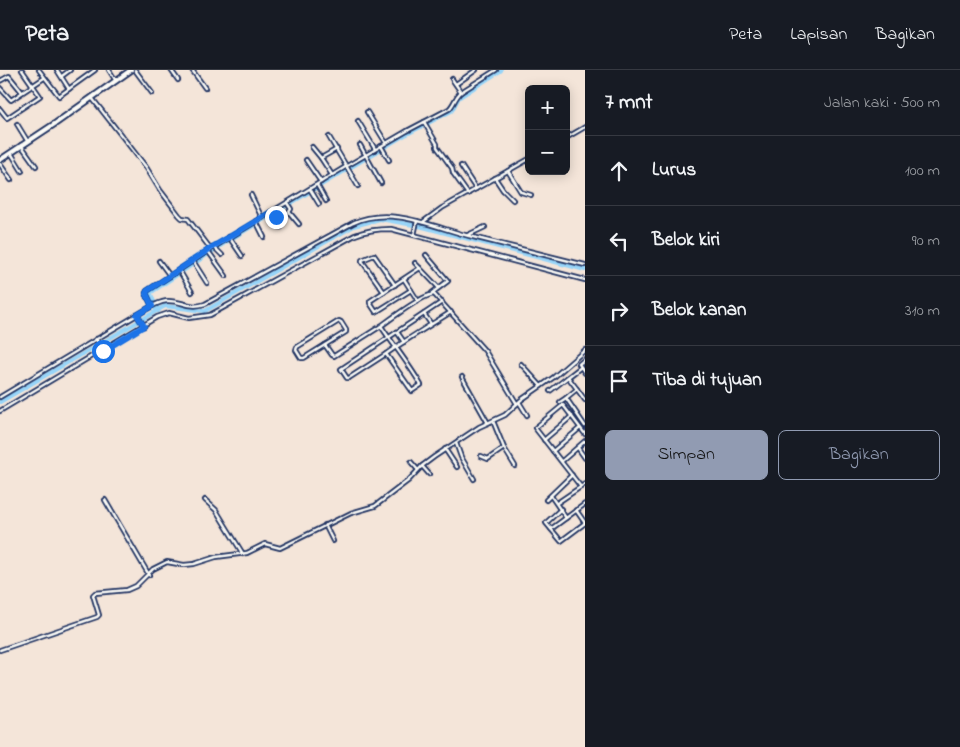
<!DOCTYPE html>
<html lang="id">
<meta charset="utf-8">
<style>
:root{--surface:#171b24;--page:#20242c;--text:#f1f3f6;--muted:#9ea1a6;--line:#363941;--accent:#919bb2}
body{margin:0;font-family:"Indie Flower",sans-serif;background:var(--page);color:var(--text)}
.controls{position:absolute;right:15px;top:15px;display:grid;overflow:hidden;border-radius:8px;box-shadow:0 2px 12px #0003}
.controls button{width:45px;height:45px;display:grid;place-items:center;padding:0;border:0;border-bottom:1px solid var(--line);background:var(--surface);color:var(--text);font:25px sans-serif}
.stop{position:absolute;width:15px;height:15px;margin:-11px;border:4px solid #1a73e8;border-radius:50%;background:#fff}
.stop.end{background:#1a73e8;border-color:#fff;box-shadow:0 1px 5px #0008}
.list{margin:0;padding:0;list-style:none}
h2{display:flex;justify-content:space-between;align-items:center;height:65px;margin:0;padding:0 20px;font-size:21px}
h2 small{font-size:16px;font-weight:400;color:var(--muted)}
.list li{display:grid;grid-template-columns:32px 1fr auto;gap:15px;align-items:center;box-sizing:border-box;height:70px;padding:0 20px;border-top:1px solid var(--line)}
.list b{display:block;font-size:19px;white-space:nowrap}
.list em{font-size:16px;font-style:normal;color:var(--muted)}
.actions{display:flex;gap:10px;padding:15px 20px}
.actions a{flex:1;padding:11px 0;border:1px solid var(--accent);border-radius:8px;text-align:center;font-size:18px;color:var(--accent)}
.actions .main{background:var(--accent);color:#111}
.icon{flex:none;width:28px;height:28px;fill:none;stroke:currentColor;stroke-width:2;stroke-linecap:round;stroke-linejoin:round}
.map{position:relative;flex:none;width:585px;height:677px;overflow:hidden}
header{display:flex;align-items:center;gap:30px;box-sizing:border-box;height:70px;padding:0 25px;background:var(--surface);border-bottom:1px solid var(--line)}
header strong{font-size:24px}
nav{display:flex;gap:28px;margin-inline-start:auto;font-size:18px}
main{display:flex}
aside{flex:1;background:var(--surface)}
.map>svg:first-child{display:block}
.lines{fill:none;stroke-linecap:round;stroke-linejoin:round}
.canal{stroke:#97d4f8;stroke-width:4}
.river{stroke:#97d4f8;stroke-width:6}
.street-casing{stroke:#1b2f5e;stroke-width:6}
.secondary-casing{stroke:#1b2f5e;stroke-width:8}
.street{stroke:#fdfcf7;stroke-width:2.5}
.secondary{stroke:#fdfcf7;stroke-width:4}
.route{stroke:#1a73e8;stroke-width:6}
</style>
<header>
<strong>Peta</strong>
<nav><a>Peta</a><a>Lapisan</a><a>Bagikan</a></nav>
</header>
<main>
<div class="map">
<svg width="585" height="677" viewBox="0 0 585 677">
<rect width="100%" height="100%" fill="#f4e5d9"/>
<filter id="ink" filterUnits="userSpaceOnUse"><feTurbulence type="fractalNoise" baseFrequency=".02" numOctaves="2"/><feDisplacementMap in="SourceGraphic" scale="10" xChannelSelector="R" yChannelSelector="G"/><feConvolveMatrix kernelMatrix="1 2 1 2 8 2 1 2 1" color-interpolation-filters="sRGB"/></filter>
<g filter="url(#ink)">
<g class="lines">
<path class="canal" d="M0,332L165,236L205,241L354,156L380,149L419,156L585,200"/>
<g class="river">
<path d="M153,232L150,224V222L226,171L403,65L451,40L458,27L500,0"/>
<path d="M156,237L158,240"/>
</g>
<g class="street-casing">
<g id="street">
<path d="M39,0L59,26L95,0"/>
<path d="M57,0L69,19"/>
<path d="M109,0L116,11"/>
<path d="M135,0L152,23"/>
<path d="M171,0L178,10"/>
<path d="M192,0L205,18"/>
<path d="M62,6L70,0"/>
<path d="M452,9L461,22"/>
<path d="M0,11L9,6L22,22"/>
<path d="M456,14L476,0"/>
<path d="M0,18L11,30L44,8"/>
<path d="M92,28L146,97L160,120L179,145L182,148L188,149L210,178"/>
<path d="M0,39L7,48L40,26L22,0"/>
<path d="M367,42L386,73"/>
<path d="M358,51L375,79"/>
<path d="M424,52L437,74V77L452,98L453,103L468,124"/>
<path d="M17,54L28,72"/>
<path d="M329,67L358,116"/>
<path d="M566,68L585,57"/>
<path d="M21,75L36,96"/>
<path d="M360,75L381,113"/>
<path d="M381,76L389,90"/>
<path d="M312,77L321,88L332,105"/>
<path d="M11,83L22,101"/>
<path d="M321,88L337,79"/>
<path d="M306,90L321,112"/>
<path d="M0,94L11,110"/>
<path d="M461,96L476,119"/>
<path d="M508,101L521,122L531,125"/>
<path d="M495,108L503,120"/>
<path d="M317,115L326,131"/>
<path d="M310,119L319,134"/>
<path d="M504,121L513,130"/>
<path d="M251,125L262,148"/>
<path d="M287,133L291,139L289,142L299,154"/>
<path d="M271,142L281,157"/>
<path d="M256,151L264,167"/>
<path d="M423,152L442,138L529,89"/>
<path d="M414,165L417,151"/>
<path d="M468,165L485,157"/>
<path d="M229,167L242,186"/>
<path d="M214,177L222,185"/>
<path d="M208,181L226,206"/>
<path d="M426,185L448,211L432,223"/>
<path d="M159,191L170,206"/>
<path d="M193,191L207,213"/>
<path d="M415,193L438,217"/>
<path d="M179,200L192,222"/>
<path d="M404,209L418,231"/>
<path d="M411,220L376,242L370,233V231L420,198"/>
<path d="M384,222L362,191V190L374,185L395,215"/>
<path d="M152,236L146,223L147,221L214,177L347,96L407,61L449,39C454,35 455,27 461,22L496,0"/>
<path d="M424,244L431,254"/>
<path d="M137,245L144,256"/>
<path d="M339,251L341,252L346,260V262L304,288H301L296,280L297,277Z"/>
<path d="M381,256C392,248 422,225 434,224L485,281L517,334"/>
<path d="M397,262L404,272"/>
<path d="M96,269L103,281"/>
<path d="M325,275L332,285L334,286L381,256C394,276 409,294 421,315L412,321L386,284C407,269 429,256 451,242"/>
<path d="M386,284L349,308H347L341,299L442,232"/>
<path d="M585,289L579,294L585,303"/>
<path d="M521,294L541,316"/>
<path d="M462,307L488,353"/>
<path d="M577,319L568,307L581,297"/>
<path d="M550,321L568,307"/>
<path d="M0,327L152,236C157,234 162,231 168,231C183,231 189,239 205,234L353,153C391,135 435,158 473,167C510,176 548,186 585,195"/>
<path d="M585,330L577,319L566,328L585,356"/>
<path d="M519,332L527,345"/>
<path d="M560,332L566,328"/>
<path d="M0,341L157,247L169,243L189,248L210,245L355,165C367,160 379,159 391,159L585,210"/>
<path d="M493,351L504,378L515,396"/>
<path d="M544,370L572,346"/>
<path d="M456,373L461,387L474,409"/>
<path d="M578,378L585,388"/>
<path d="M445,379L457,397"/>
<path d="M553,381L580,358"/>
<path d="M481,386L488,389L504,378"/>
<path d="M562,391L585,371"/>
<path d="M411,392L418,400"/>
<path d="M422,396L429,404"/>
<path d="M581,417L535,358L563,335L585,364"/>
<path d="M551,426L566,448"/>
<path d="M105,430L149,505"/>
<path d="M205,430L216,440L243,484"/>
<path d="M546,430L572,405"/>
<path d="M557,433L585,414"/>
<path d="M561,439L546,453L561,471L585,453"/>
<path d="M576,440L585,453"/>
<path d="M325,455L333,471"/>
<path d="M551,459L585,434"/>
<path d="M0,580L97,547L99,545L93,525L95,523L127,520L136,516L153,499L167,492L184,495L194,494L216,487L247,483L265,474L280,478L351,443L375,436L409,410L422,396L434,387L479,357L505,345L521,330L554,307L585,280"/>
</g>
</g>
<g class="secondary-casing">
<path id="secondary" d="M0,90L56,53L131,0"/>
</g>
<use href="#street" class="street"/>
<use href="#secondary" class="secondary"/>
</g>
</g>
<g class="lines" filter="url(#ink)">
<path class="route" d="M103,281L144,256L137,245L152,236L146,223L147,221L214,176L271,142L276,147"/>
</g>
</svg>
<div class="controls">
<button>+</button>
<button>−</button>
</div>
<div class="stop" style="left:103px;top:281px"></div>
<div class="stop end" style="left:276px;top:147px"></div>
</div>
<aside>
<h2>7 mnt<small>Jalan kaki · 500 m</small></h2>
<ul class="list">
<li><svg class="icon" aria-label="ahead" viewBox="0 0 24 24"><path d="M12 20V5M6 11l6-6 6 6"/></svg><div><b>Lurus</b></div><em>100 m</em></li>
<li><svg class="icon" aria-label="left" viewBox="0 0 24 24"><path d="M17 20v-9H6M10 6l-5 5 5 5"/></svg><div><b>Belok kiri</b></div><em>90 m</em></li>
<li><svg class="icon" aria-label="right" viewBox="0 0 24 24"><path d="M7 20v-9h11M14 6l5 5-5 5"/></svg><div><b>Belok kanan</b></div><em>310 m</em></li>
<li><svg class="icon" aria-label="arrive" viewBox="0 0 24 24"><path d="M6 21V4h12l-3 4 3 4H6"/></svg><div><b>Tiba di tujuan</b></div></li>
</ul>
<div class="actions"><a class="main">Simpan</a><a>Bagikan</a></div>
</aside>
</main>
